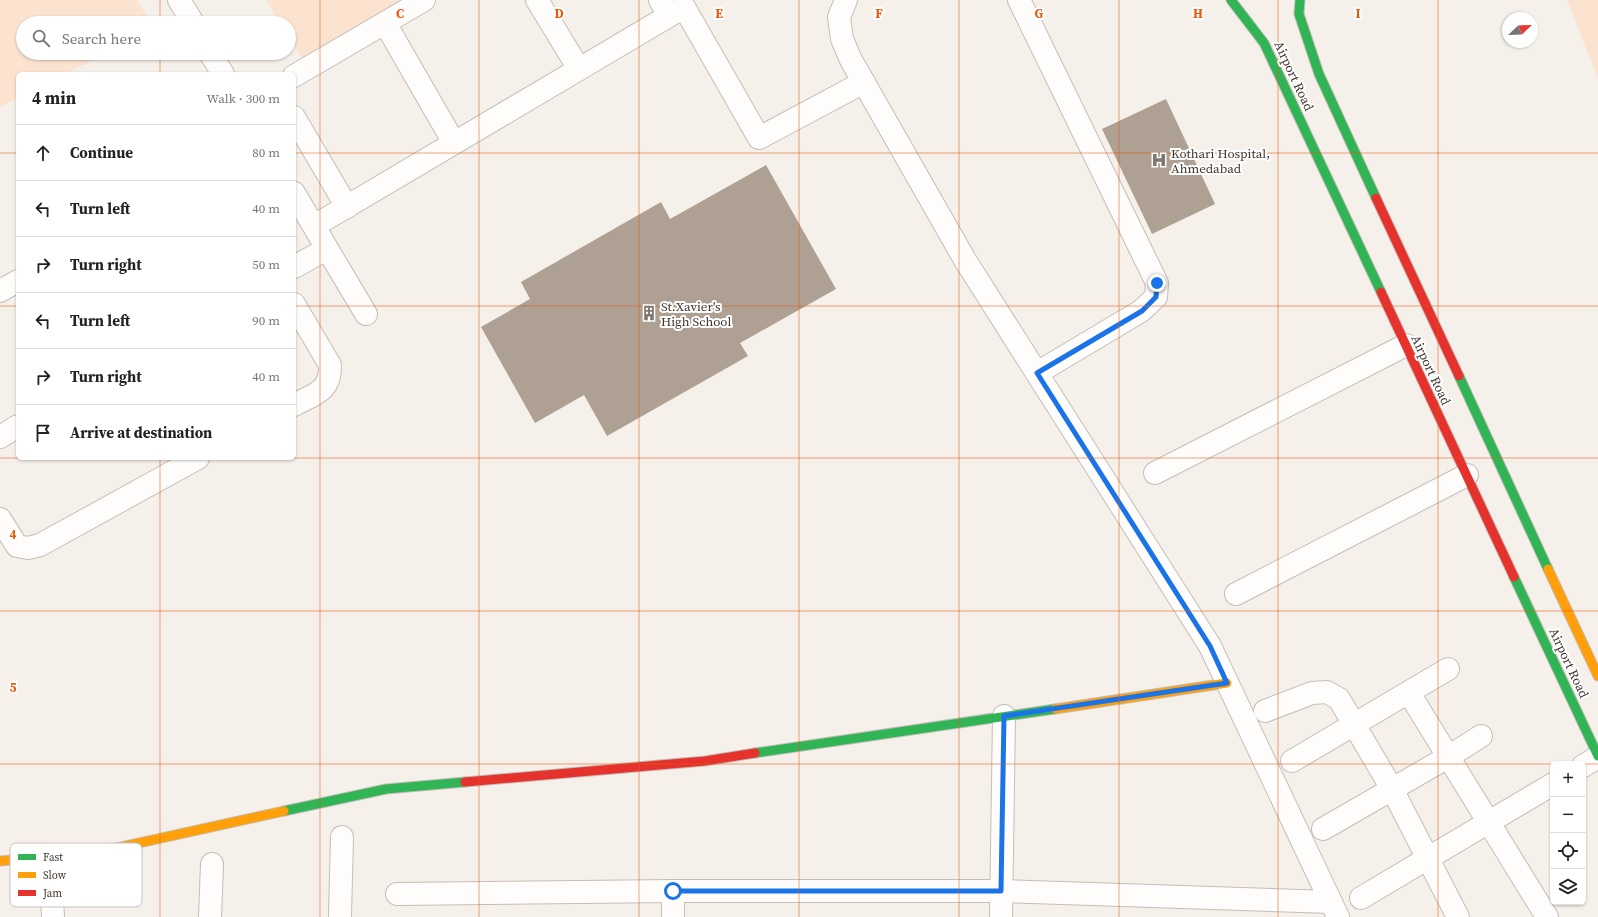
<!DOCTYPE html>
<meta charset="utf-8">
<style>
:root{--surface:#fff;--page:#f6f6f6;--text:#222;--muted:#767676;--line:#e0e0e0}
body{margin:0;font-family:"Source Serif 4",serif;background:var(--page);color:var(--text)}
.controls{position:absolute;right:12px;bottom:12px;display:grid;overflow:hidden;border-radius:6px;box-shadow:0 1px 3px #0004}
.controls button{width:36px;height:36px;display:grid;place-items:center;padding:0;border:0;border-bottom:1px solid var(--line);background:var(--surface);color:var(--text);font:20px sans-serif}
.compass{position:absolute;left:1502px;top:12px;width:36px;height:36px;border-radius:50%;background:var(--surface);box-shadow:0 1px 3px #0004;rotate:67deg}
.stop{position:absolute;width:12px;height:12px;margin:-9px;border:3px solid #1a73e8;border-radius:50%;background:#fff}
.stop.end{background:#1a73e8;border-color:#fff;box-shadow:0 1px 4px #0008}
.list{margin:0;padding:0;list-style:none}
h2{display:flex;justify-content:space-between;align-items:center;height:52px;margin:0;padding:0 16px;font-size:17px}
h2 small{font-size:13px;font-weight:400;color:var(--muted)}
.list li{display:grid;grid-template-columns:26px 1fr auto;gap:12px;align-items:center;box-sizing:border-box;height:56px;padding:0 16px;border-top:1px solid var(--line)}
.list b{display:block;font-size:15px;white-space:nowrap}
.list em{font-size:13px;font-style:normal;color:var(--muted)}
.icon{flex:none;width:22px;height:22px;fill:none;stroke:currentColor;stroke-width:2;stroke-linecap:round;stroke-linejoin:round}
.map{position:relative;flex:none;width:1598px;height:917px;overflow:hidden}
.search{position:absolute;background:var(--surface);box-shadow:0 1px 3px #0004;left:16px;top:16px;width:280px;height:44px;display:flex;align-items:center;gap:10px;box-sizing:border-box;padding:0 14px;border-radius:22px;color:var(--muted);font-size:15px}
.panel{position:absolute;background:var(--surface);box-shadow:0 1px 3px #0004;left:16px;top:72px;width:280px;height:388px;border-radius:6px}
.map>svg:first-child{display:block}
.green{fill:#fbe3d0}
.building{fill:#aea092}
.lines{fill:none;stroke-linecap:round;stroke-linejoin:round}
.street-casing{stroke:#c5bdb7;stroke-width:24}
.fast-casing{stroke:#c5bdb7;stroke-width:11}
.slow-casing{stroke:#c5bdb7;stroke-width:11}
.jam-casing{stroke:#c5bdb7;stroke-width:11}
.street{stroke:#fefdfc;stroke-width:22}
.fast{stroke:#30b455;stroke-width:9}
.slow{stroke:#ff9f0a;stroke-width:9}
.jam{stroke:#e5322d;stroke-width:9}
.route{stroke:#1a73e8;stroke-width:5}
.grid{fill:none;stroke:#e8590c;stroke-width:1;stroke-opacity:0.55}
.labels{text-anchor:middle;dominant-baseline:central;stroke-width:4;stroke-linejoin:round;paint-order:stroke}
.street-label{font-size:13px;fill:#41362d;stroke:#fff}
.poi-label{font-size:13px;fill:#41362d;stroke:#fff;text-anchor:start}
.key{fill:#fff;stroke:#c6c3c0;stroke-width:1}
.key-label{font-size:11px;fill:#41362d}
.grid-label{font-size:13px;text-anchor:middle;font-weight:bold;fill:#e8590c;stroke:#fff;stroke-width:4;stroke-linejoin:round;paint-order:stroke}
</style>
<div class="map">
<svg width="1598" height="917" viewBox="0 0 1598 917">
<rect width="100%" height="100%" fill="#f6f0eb"/>
<g class="green">
<path d="M0,0H137L151,23H23V53H107L65,74H18V98L0,107Z"/>
<path d="M266,0H426L313,75L289,37V23H281Z"/>
<path d="M1567,0H1598V79Z"/>
</g>
<g class="building">
<path d="M1166,99L1215,204L1152,234L1102,129Z"/>
<path d="M766,165L836,289L740,343L748,356L607,436L584,395L535,423L481,327L530,299L521,282L661,202L670,219Z"/>
</g>
<g class="lines">
<g class="street-casing">
<g id="street">
<path d="M179,0L193,23"/>
<path d="M537,0L579,69"/>
<path d="M660,0L669,16"/>
<path d="M846,0L839,17L842,39L851,60L965,260L1210,646L1338,917"/>
<path d="M1019,0L1157,283L1156,297L1141,311L1037,373"/>
<path d="M385,23L454,143"/>
<path d="M210,53L223,74"/>
<path d="M294,76L424,0"/>
<path d="M294,117L347,207"/>
<path d="M294,193L366,314"/>
<path d="M314,226L684,7L759,138L864,82"/>
<path d="M294,267L327,249"/>
<path d="M0,291L18,281"/>
<path d="M294,304L330,365C331,392 314,394 294,405"/>
<path d="M0,437L18,426"/>
<path d="M1155,473L1406,345"/>
<path d="M0,519L17,546L28,548L40,545L198,458"/>
<path d="M1236,594L1467,475"/>
<path d="M1409,693L1547,917"/>
<path d="M1265,711L1312,693L1327,692L1339,699L1392,789L1458,917"/>
<path d="M1292,761L1448,669"/>
<path d="M1583,766L1598,757"/>
<path d="M1323,829L1448,757L1481,736"/>
<path d="M673,891H1001L1331,902"/>
<path d="M397,894L673,891V917"/>
<path d="M52,898L53,917"/>
<path d="M1361,898L1553,784"/>
<path d="M210,917L212,864"/>
<path d="M340,917L342,837"/>
<path d="M1001,917L1004,716"/>
</g>
</g>
<g class="fast-casing">
<g id="fast">
<path d="M1231,0L1264,43L1381,292"/>
<path d="M1300,0L1299,14L1319,74L1376,198"/>
<path d="M1459,376L1548,569"/>
<path d="M1514,577L1598,756"/>
<path d="M755,753L1055,709"/>
<path d="M284,811L386,789L465,782"/>
</g>
</g>
<g class="slow-casing">
<g id="slow">
<path d="M1548,569L1598,676"/>
<path d="M1055,709L1227,683"/>
<path d="M0,861L98,852L284,811"/>
</g>
</g>
<g class="jam-casing">
<g id="jam">
<path d="M1376,198L1459,376"/>
<path d="M1381,292L1514,577"/>
<path d="M465,782L705,761L755,753"/>
</g>
</g>
<use href="#street" class="street"/>
<use href="#fast" class="fast"/>
<use href="#slow" class="slow"/>
<use href="#jam" class="jam"/>
</g>
<g class="lines">
<path class="route" d="M673,891H1001L1004,716L1227,683L1210,646L1037,373L1142,311L1156,297L1157,283"/>
</g>
<path class="grid" d="M160,0V23M320,0V917M479,0V917M639,0V917M799,0V917M959,0V917M1119,0V917M1278,0V917M1438,0V917M160,53V74M0,153H18M294,153H1598M0,306H18M294,306H1598M0,458H1598M160,458V917M0,611H1598M0,764H1553M1583,764H1598"/>
<defs>
<g id="hospital-bare" transform="scale(1.2)"><path d="M-5-5h3v3.5h4V-5h3V5h-3V1.5h-4V5h-3Z" fill="#807770" stroke="#fff" stroke-width="2.5" paint-order="stroke"/></g>
<g id="building-bare" transform="scale(1.2)"><path d="M-4-6H4V6H1V3H-1V6H-4ZM-2.5-4.3h1.7v1.8h-1.7ZM.8-4.3h1.7v1.8H.8ZM-2.5-1h1.7V.8h-1.7ZM.8-1h1.7V.8H.8Z" fill="#807770" stroke="#fff" stroke-width="2.5" paint-order="stroke"/></g>
</defs>
<g fill-rule="evenodd">
<use href="#hospital-bare" x="1159" y="160"/>
<use href="#building-bare" x="649" y="313"/>
</g>
<g class="labels">
<g class="street-label">
<text transform="translate(1294 76) rotate(65)">Airport Road</text>
<text transform="translate(1431 370) rotate(65)">Airport Road</text>
<text transform="translate(1569 663) rotate(65)">Airport Road</text>
</g>
<g class="poi-label">
<text x="1171" y="153">Kothari Hospital,<tspan x="1171" dy="15">Ahmedabad</tspan></text>
<text x="661" y="306">St.Xavier's<tspan x="661" dy="15">High School</tspan></text>
</g>
</g>
<rect x="10" y="843" width="132" height="64" rx="6" class="key"/>
<rect x="18" y="854" width="18" height="6" fill="#30b455"/>
<rect x="18" y="872" width="18" height="6" fill="#ff9f0a"/>
<rect x="18" y="890" width="18" height="6" fill="#e5322d"/>
<g class="key-label">
<text x="43" y="861">Fast</text>
<text x="43" y="879">Slow</text>
<text x="43" y="897">Jam</text>
</g>
<g class="grid-label">
<text x="400" y="18">C</text>
<text x="559" y="18">D</text>
<text x="719" y="18">E</text>
<text x="879" y="18">F</text>
<text x="1039" y="18">G</text>
<text x="1198" y="18">H</text>
<text x="1358" y="18">I</text>
<text x="13" y="539">4</text>
<text x="13" y="692">5</text>
</g>
</svg>
<div class="controls">
<button>+</button>
<button>−</button>
<button><svg class="icon" aria-label="locate" viewBox="0 0 24 24"><circle cx="12" cy="12" r="6"/><path d="M12 2v4M12 18v4M2 12h4M18 12h4"/></svg></button>
<button><svg class="icon" aria-label="layers" viewBox="0 0 24 24"><path d="M12 4l9 5-9 5-9-5zM3 14l9 5 9-5"/></svg></button>
</div>
<svg class="compass" viewBox="-18 -18 36 36"><path d="M0-13l5 13h-10z" fill="#e53935"/><path d="M0 13l5-13h-10z" fill="#767676"/></svg>
<div class="stop" style="left:673px;top:891px"></div>
<div class="stop end" style="left:1157px;top:283px"></div>
<div class="search"><svg class="icon" aria-label="search" viewBox="0 0 24 24"><circle cx="10" cy="10" r="6"/><path d="M15 15l6 6"/></svg>Search here</div>
<section class="panel">
<h2>4 min<small>Walk · 300 m</small></h2>
<ul class="list">
<li><svg class="icon" aria-label="ahead" viewBox="0 0 24 24"><path d="M12 20V5M6 11l6-6 6 6"/></svg><div><b>Continue</b></div><em>80 m</em></li>
<li><svg class="icon" aria-label="left" viewBox="0 0 24 24"><path d="M17 20v-9H6M10 6l-5 5 5 5"/></svg><div><b>Turn left</b></div><em>40 m</em></li>
<li><svg class="icon" aria-label="right" viewBox="0 0 24 24"><path d="M7 20v-9h11M14 6l5 5-5 5"/></svg><div><b>Turn right</b></div><em>50 m</em></li>
<li><svg class="icon" aria-label="left" viewBox="0 0 24 24"><path d="M17 20v-9H6M10 6l-5 5 5 5"/></svg><div><b>Turn left</b></div><em>90 m</em></li>
<li><svg class="icon" aria-label="right" viewBox="0 0 24 24"><path d="M7 20v-9h11M14 6l5 5-5 5"/></svg><div><b>Turn right</b></div><em>40 m</em></li>
<li><svg class="icon" aria-label="arrive" viewBox="0 0 24 24"><path d="M6 21V4h12l-3 4 3 4H6"/></svg><div><b>Arrive at destination</b></div></li>
</ul>
</section>
</div>
